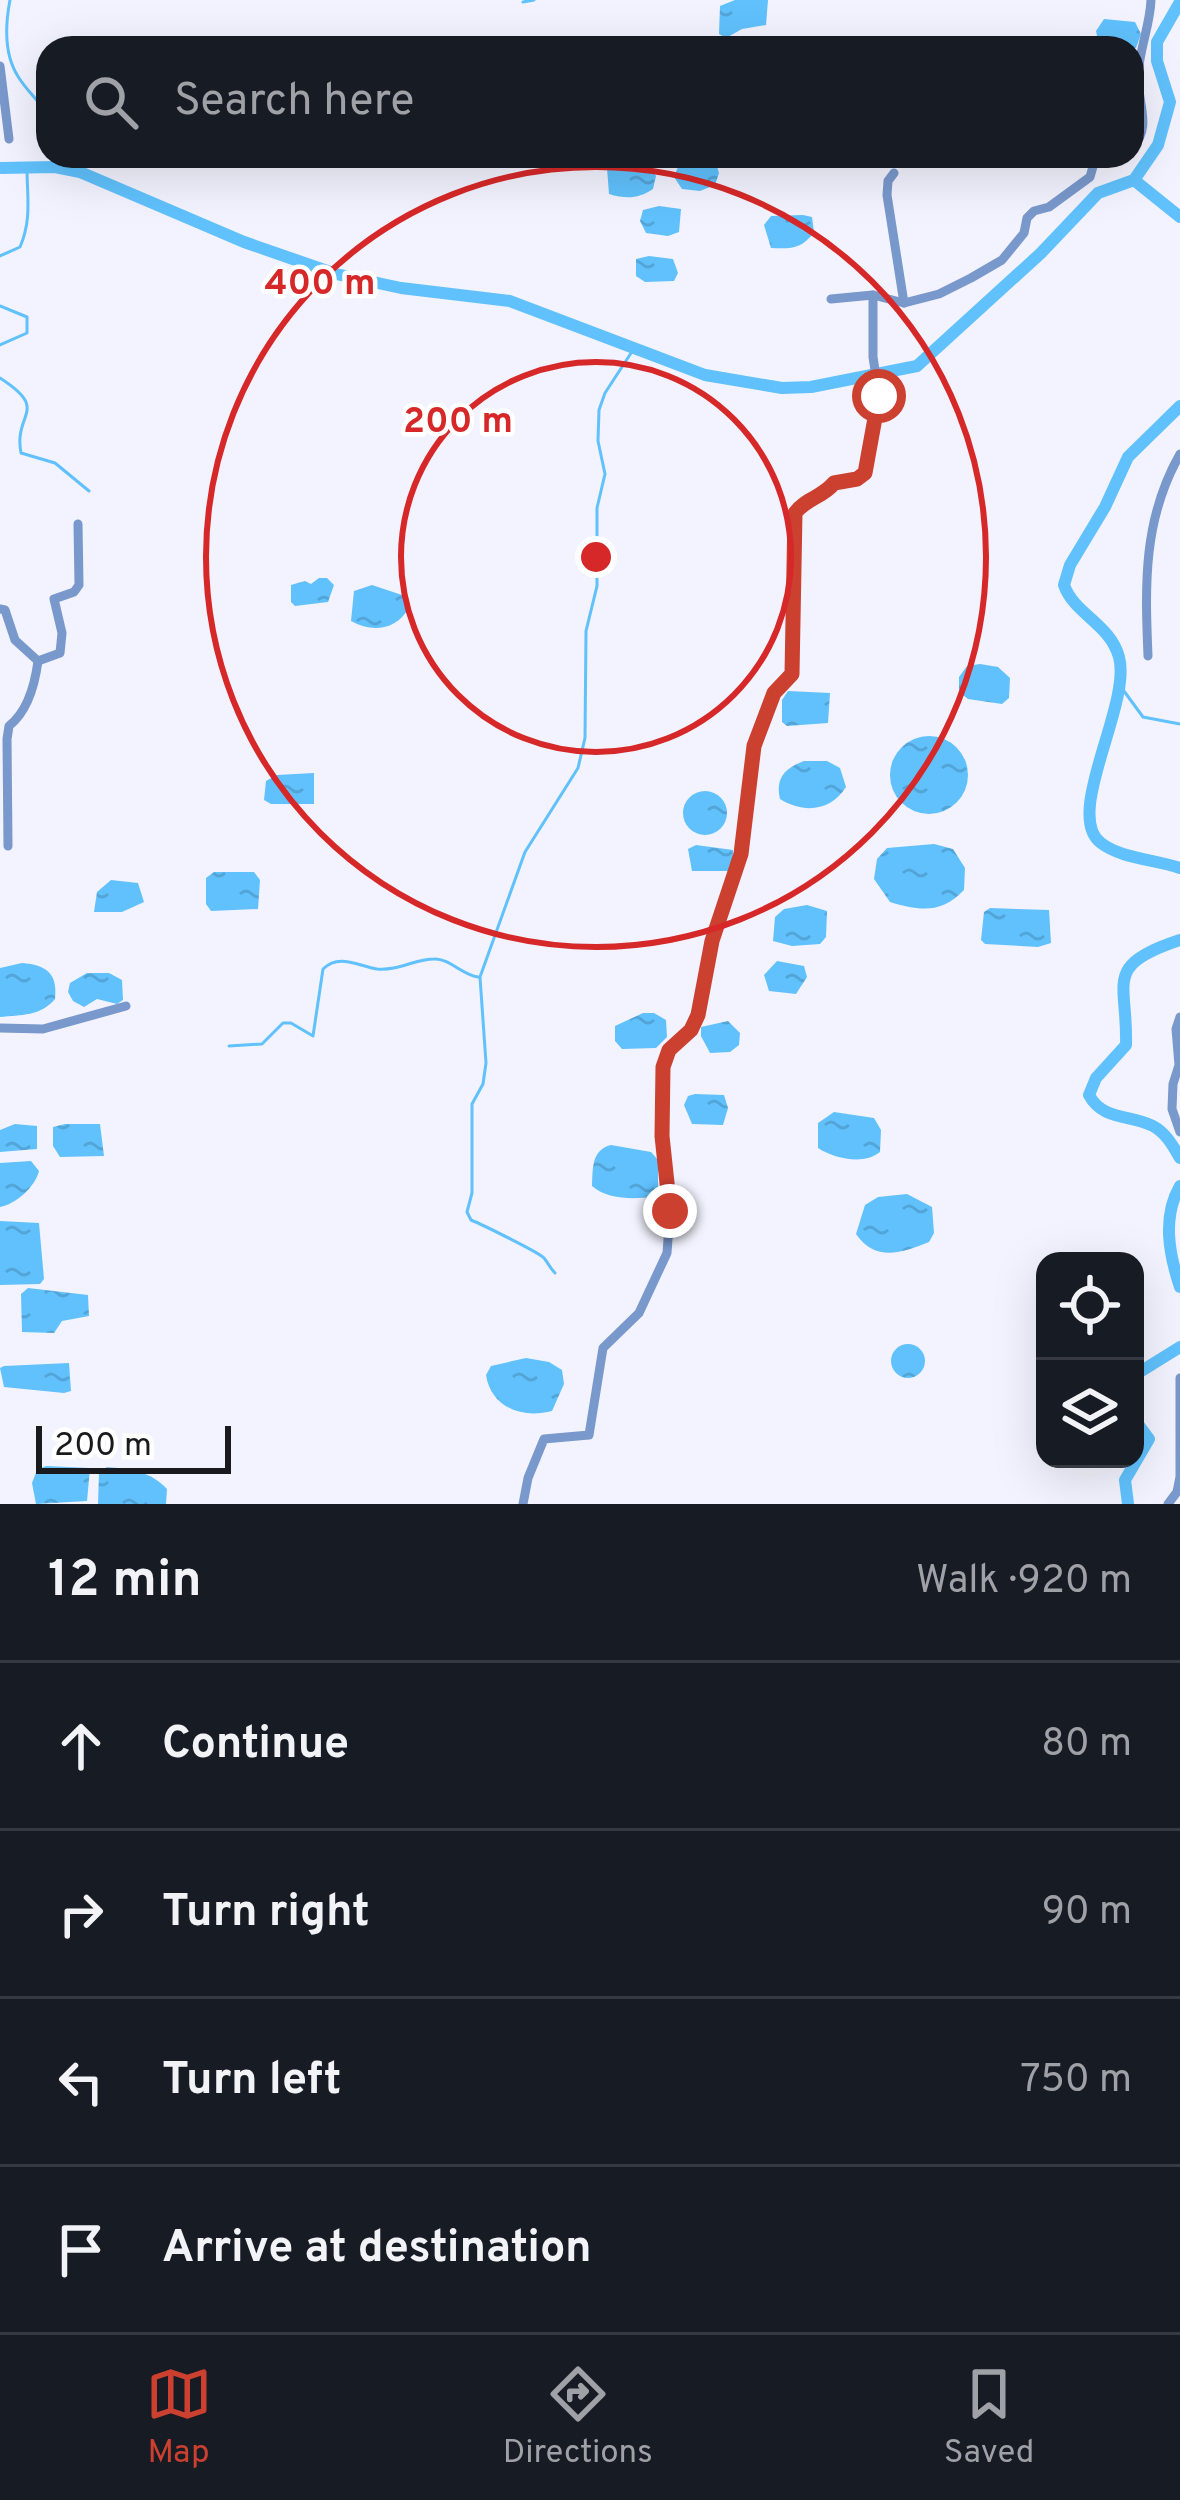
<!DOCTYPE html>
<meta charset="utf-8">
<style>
:root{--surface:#171b24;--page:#242831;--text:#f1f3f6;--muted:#9ea1a6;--line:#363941;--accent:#cc4030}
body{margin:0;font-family:Overpass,sans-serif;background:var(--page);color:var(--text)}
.controls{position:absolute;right:36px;bottom:36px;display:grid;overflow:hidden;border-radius:24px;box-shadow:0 12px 48px #0002}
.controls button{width:108px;height:108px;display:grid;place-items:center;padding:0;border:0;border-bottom:3px solid var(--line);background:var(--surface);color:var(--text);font:60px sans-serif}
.scale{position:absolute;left:36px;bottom:30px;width:195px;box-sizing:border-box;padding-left:12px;border:6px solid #19191e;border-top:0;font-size:33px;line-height:42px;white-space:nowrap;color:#19191e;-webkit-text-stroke:9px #fff;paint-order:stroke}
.stop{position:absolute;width:36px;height:36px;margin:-27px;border:9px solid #cc4030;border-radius:50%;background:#fff}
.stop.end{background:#cc4030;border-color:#fff;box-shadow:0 3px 12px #0008}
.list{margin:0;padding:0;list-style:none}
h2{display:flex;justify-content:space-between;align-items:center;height:156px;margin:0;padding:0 48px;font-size:51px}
h2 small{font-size:39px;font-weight:400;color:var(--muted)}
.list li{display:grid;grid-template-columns:78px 1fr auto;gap:36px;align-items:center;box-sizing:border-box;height:168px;padding:0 48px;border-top:3px solid var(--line)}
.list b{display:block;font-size:45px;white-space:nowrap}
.list em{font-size:39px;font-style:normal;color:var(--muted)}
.icon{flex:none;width:66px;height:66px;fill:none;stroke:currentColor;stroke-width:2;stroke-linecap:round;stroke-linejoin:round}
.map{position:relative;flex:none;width:1180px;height:1504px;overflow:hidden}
.search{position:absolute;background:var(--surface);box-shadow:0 12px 48px #0002;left:36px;right:36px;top:36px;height:132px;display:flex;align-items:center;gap:30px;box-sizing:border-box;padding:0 42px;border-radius:36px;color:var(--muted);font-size:45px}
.sheet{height:828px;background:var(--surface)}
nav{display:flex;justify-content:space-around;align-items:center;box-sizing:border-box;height:168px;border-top:3px solid var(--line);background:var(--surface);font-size:33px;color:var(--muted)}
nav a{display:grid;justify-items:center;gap:6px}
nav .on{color:var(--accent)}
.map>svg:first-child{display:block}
.water{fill:url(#water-ripples)}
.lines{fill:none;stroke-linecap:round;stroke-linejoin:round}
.stream{stroke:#60c1fc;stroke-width:3}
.river{stroke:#60c1fc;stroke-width:12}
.minor{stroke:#7998cb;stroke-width:9}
.route{stroke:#cc4030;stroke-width:15}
.ring{fill:none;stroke:#d62828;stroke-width:6}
.centre{fill:#d62828;stroke:#fff;stroke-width:6}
.ring-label{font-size:36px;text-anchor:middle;font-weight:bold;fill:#d62828;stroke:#fff;stroke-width:9;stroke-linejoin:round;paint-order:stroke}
</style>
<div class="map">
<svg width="1180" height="1504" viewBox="0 0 1180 1504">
<defs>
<pattern id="water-ripples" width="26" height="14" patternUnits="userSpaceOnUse" patternTransform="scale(3)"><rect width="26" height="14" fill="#60c1fc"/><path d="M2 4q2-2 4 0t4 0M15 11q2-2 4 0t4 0" fill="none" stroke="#53a5d8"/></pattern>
</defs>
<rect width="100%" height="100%" fill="#f2f3fe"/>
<g class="water">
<path d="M735,0H768L766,25L742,29L726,38L719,34L720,6Z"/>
<path d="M1104,19L1135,22L1141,34L1136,48L1099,45L1096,31Z"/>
<path d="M714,156L719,173L715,185L700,191L682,189L674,177L680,162Z"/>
<path d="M635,160L648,163L656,176L653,189C638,199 626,199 609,194L607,168L612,163Z"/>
<path d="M659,206L681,209L679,232L668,236L646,233L640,221L643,210Z"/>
<path d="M803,215L812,217L814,232C802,249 791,249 771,248L764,225L771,216Z"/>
<path d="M649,256L673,259L678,273L674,281L645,282L636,276V259Z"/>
<path d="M319,578H327L334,585L328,602L295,606L291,602V585L305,581L311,584Z"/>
<path d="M372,585L405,596L408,609C396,630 372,633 351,621L354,591Z"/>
<path d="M980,664L998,667L1010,678L1009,698L1002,704L968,699L959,692V677L967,666Z"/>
<path d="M788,691L830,693L828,723L787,726L782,722V700Z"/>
<circle cx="929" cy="775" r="39"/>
<path d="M804,761H827L840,768L846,787C831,811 804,814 780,799C775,778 785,768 804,761Z"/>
<path d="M314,773V804H271L264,800L266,781L277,775Z"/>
<circle cx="705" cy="813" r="22"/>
<path d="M934,844L953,849L965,868L964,890C941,914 920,911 890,902L874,879L877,859L887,848Z"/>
<path d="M696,845L733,850L734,867L729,871H692L688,849Z"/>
<path d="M214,872H254L260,880L258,909L211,911L206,904V878Z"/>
<path d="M111,880L138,883L144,902L122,912H94L97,892Z"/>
<path d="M807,905L827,911L826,937L820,944L792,946L773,941L775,917L784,909Z"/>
<path d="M990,908L1049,910L1051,943L1038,947L985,944L981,940L984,912Z"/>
<path d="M777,961L804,966L807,977L796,994L769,991L764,975Z"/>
<path d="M22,963C46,965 58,973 55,999C41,1016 21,1015 0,1017V968Z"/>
<path d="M87,973H109L122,980L123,1000L117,1004L97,999L84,1007L73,1001L68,992L70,983Z"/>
<path d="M643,1013H654L666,1020L667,1037L656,1048L622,1049L615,1041V1026Z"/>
<path d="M728,1021L740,1033L739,1045L730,1052L710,1053L701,1036V1027Z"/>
<path d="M695,1094L724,1095L728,1108L723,1125L692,1124L684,1105L688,1096Z"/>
<path d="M834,1112L874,1118L881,1130L880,1152C864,1165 835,1159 818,1148V1123Z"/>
<path d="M15,1124L37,1126V1149L0,1152V1130Z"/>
<path d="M65,1124H100L104,1156L60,1157L53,1146V1127Z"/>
<path d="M611,1145L651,1152L658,1160V1189L653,1197C633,1199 608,1200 592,1186C593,1169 591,1150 611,1145Z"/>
<path d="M31,1161L39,1171C35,1187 16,1204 0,1207V1163Z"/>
<path d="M907,1194L932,1207L934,1233L929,1242C902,1253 875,1262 856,1234L865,1205L878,1197Z"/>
<path d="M0,1221L39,1223L44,1279L40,1284L0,1285Z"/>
<path d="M28,1288L88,1295L89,1316L62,1321L54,1333L22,1332L21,1294Z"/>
<circle cx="908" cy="1361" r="17"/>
<path d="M526,1358L549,1362L562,1370L564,1384L552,1411C521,1419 491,1407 486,1375L491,1366Z"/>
<path d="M69,1363L71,1391L64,1393L4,1387L0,1368L4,1366Z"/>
<path d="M46,1466L90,1468L87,1501L36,1504L32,1483L37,1470Z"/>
<path d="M107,1467C131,1469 150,1471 167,1489L166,1504H98L99,1473Z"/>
</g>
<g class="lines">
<g class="stream">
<path d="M10,0C5,26 4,56 19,78C34,101 43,99 48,129"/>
<path d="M523,2L534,0"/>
<path d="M55,167L57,156"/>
<path d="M0,256L20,247C32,219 27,197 27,168"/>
<path d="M0,306L27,317V333L0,345"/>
<path d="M0,378C51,411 13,412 21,453L55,463L89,491"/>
<path d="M1121,687L1143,717L1180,724"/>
<path d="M229,1046L262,1044L283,1023H291L313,1036L323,969C339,953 358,966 377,969C398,971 415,959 434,959C449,958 462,975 478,977"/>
<path d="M555,1273C551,1269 548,1263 544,1258C540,1253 481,1224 471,1220L467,1212L472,1193V1104L483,1084L486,1063L480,977L525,852L578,768L585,738L586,631L597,586V508L605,474L598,441L599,410L605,393L633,350"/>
</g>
<g class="river">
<path d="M0,168L55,167L80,172L244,242L336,274L401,288L510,301L705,375L782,388L811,387L917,366L1041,253L1098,193L1134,180L1158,145L1170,102L1157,61V42L1180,2"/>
<path d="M1134,180L1180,217"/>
<path d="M1180,406L1128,457L1105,507L1070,565L1064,585C1074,614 1110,624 1119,657C1132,704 1063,815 1101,843C1122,859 1155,859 1180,868"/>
<path d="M1180,940C1102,966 1128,981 1126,1045L1096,1078L1089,1095C1103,1121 1130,1114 1153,1126C1166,1133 1173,1146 1180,1158"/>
<path d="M1180,1186C1162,1217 1169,1254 1180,1287"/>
<path d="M1135,1375L1180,1347"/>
<path d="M1128,1504L1125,1480L1149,1439L1135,1420"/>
</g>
<g class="minor">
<path d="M0,66L9,139"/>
<path d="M1132,147C1153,129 1137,101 1138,76C1139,50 1150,26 1151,0"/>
<path d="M894,173L888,181L887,195L904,303"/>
<path d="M831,299L873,295L904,303L939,294L971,278L1002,260L1024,233L1027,218L1034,211L1049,207L1090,177L1096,156"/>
<path d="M0,609L5,610L15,640L38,661C35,684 28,711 9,726L7,739L8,846"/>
<path d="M1148,656C1145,584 1143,519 1180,454"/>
<path d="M38,661L60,653L62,633L54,599L74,592L79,585L78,524"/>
<path d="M1180,1017L1176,1029L1179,1065L1173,1084L1172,1109L1180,1132"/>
<path d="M0,1028L43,1029L126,1006"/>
<path d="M523,1504L528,1478L544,1439L589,1435L603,1348L639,1313L667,1253L670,1211L662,1136L663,1067L669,1050L691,1030L698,1015L712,942L741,853L755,745L774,693L792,675L795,513C804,499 823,497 834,483L858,479L865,473L879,396L873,357V295"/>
<path d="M1168,1504L1177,1492L1180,1477V1378"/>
</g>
</g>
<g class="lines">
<path class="route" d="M670,1211L662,1136L663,1067L669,1050L691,1030L698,1015L712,941L741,854L754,746L774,693L792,674L795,513C805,499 823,497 834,483L857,479L865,473L879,396"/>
</g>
<g class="ring">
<circle cx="596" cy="557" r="195"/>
<circle cx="596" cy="557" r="390"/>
</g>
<circle cx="596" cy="557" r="18" class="centre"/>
<g class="ring-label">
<text x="320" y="294">400 m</text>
<text x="458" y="432">200 m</text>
</g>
</svg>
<div class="controls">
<button><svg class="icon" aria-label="locate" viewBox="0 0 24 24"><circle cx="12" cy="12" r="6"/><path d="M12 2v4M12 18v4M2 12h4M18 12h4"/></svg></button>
<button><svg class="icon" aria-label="layers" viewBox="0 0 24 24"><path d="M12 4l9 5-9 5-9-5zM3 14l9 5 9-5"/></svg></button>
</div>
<div class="scale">200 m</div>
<div class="stop" style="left:879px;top:396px"></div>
<div class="stop end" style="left:670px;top:1211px"></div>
<div class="search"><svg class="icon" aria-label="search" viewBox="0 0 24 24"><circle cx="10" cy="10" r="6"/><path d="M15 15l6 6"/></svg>Search here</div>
</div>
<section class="sheet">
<h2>12 min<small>Walk · 920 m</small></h2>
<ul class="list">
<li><svg class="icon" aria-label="ahead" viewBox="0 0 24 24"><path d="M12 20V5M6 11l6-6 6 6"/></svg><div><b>Continue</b></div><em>80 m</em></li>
<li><svg class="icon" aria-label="right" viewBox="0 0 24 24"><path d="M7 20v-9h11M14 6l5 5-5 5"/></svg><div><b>Turn right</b></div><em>90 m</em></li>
<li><svg class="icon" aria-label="left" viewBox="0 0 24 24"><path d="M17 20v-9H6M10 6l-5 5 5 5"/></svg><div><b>Turn left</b></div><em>750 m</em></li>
<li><svg class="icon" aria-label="arrive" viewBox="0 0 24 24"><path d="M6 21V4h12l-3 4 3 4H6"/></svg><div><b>Arrive at destination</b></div></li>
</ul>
</section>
<nav>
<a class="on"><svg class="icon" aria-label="map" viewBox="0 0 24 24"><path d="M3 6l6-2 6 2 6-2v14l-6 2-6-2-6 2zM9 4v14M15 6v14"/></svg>Map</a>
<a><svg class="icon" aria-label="directions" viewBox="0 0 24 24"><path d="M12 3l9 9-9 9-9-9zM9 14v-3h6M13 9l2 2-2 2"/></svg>Directions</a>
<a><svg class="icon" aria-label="saved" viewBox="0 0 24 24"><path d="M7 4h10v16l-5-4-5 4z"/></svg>Saved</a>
</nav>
